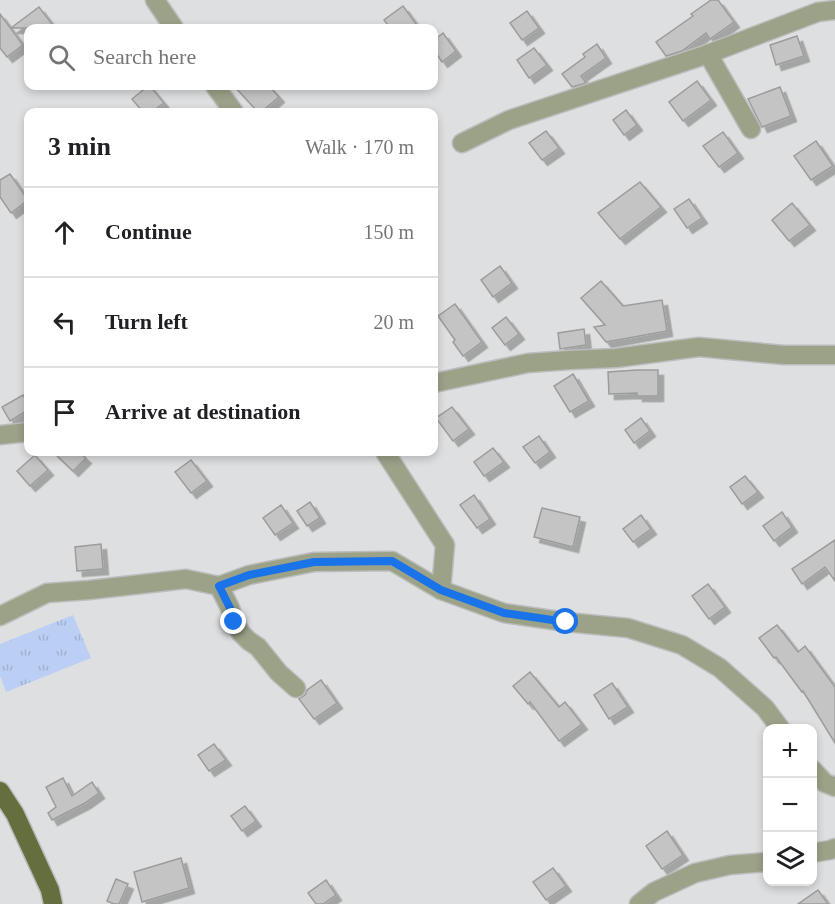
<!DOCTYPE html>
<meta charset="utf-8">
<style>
:root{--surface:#fff;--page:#f2f2f2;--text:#202124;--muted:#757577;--line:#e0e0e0}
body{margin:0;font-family:"Times New Roman",serif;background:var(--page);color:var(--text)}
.controls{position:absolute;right:18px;bottom:18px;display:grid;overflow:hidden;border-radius:12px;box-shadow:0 3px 9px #0003}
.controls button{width:54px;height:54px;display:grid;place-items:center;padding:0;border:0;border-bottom:2px solid var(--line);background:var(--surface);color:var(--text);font:30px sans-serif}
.stop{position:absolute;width:18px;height:18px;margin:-14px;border:4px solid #1a73e8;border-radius:50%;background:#fff}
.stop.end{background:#1a73e8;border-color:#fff;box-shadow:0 2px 6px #0008}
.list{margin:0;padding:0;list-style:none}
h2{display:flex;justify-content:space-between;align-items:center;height:78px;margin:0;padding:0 24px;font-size:26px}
h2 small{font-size:20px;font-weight:400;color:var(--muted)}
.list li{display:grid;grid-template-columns:39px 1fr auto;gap:18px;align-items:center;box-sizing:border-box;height:90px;padding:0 24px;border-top:2px solid var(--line)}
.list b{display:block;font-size:22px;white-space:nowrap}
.list em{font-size:20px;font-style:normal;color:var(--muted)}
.icon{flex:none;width:33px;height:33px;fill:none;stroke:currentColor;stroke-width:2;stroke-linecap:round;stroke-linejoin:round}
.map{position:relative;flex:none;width:835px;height:904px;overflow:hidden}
.search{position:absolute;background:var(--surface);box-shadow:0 3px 9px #0003;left:24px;top:24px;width:414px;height:66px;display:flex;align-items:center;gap:15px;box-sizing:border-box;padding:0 21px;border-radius:12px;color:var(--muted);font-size:22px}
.panel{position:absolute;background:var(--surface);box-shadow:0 3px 9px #0003;left:24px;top:108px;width:414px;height:348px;border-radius:12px}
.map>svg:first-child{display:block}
.park{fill:url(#park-tufts)}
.building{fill:#c4c4c5;stroke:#9c9c9d;stroke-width:1.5;filter:url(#shadow)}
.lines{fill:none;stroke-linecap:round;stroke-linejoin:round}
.minor-casing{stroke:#bbbcbd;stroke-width:21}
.major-casing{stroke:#bbbcbd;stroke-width:21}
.minor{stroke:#9ca288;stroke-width:18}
.major{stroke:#656f3e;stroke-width:18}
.route{stroke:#1a73e8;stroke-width:8}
</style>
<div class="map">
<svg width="835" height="904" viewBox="0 0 835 904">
<defs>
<pattern id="park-tufts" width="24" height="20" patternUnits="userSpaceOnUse" patternTransform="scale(1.5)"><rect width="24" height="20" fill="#bbcff5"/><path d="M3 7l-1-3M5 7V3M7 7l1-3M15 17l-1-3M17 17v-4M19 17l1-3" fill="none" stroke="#a0b1d1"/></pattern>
<filter id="shadow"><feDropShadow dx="5.5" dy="5.5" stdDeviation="0" flood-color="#0004"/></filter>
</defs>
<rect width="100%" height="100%" fill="#dedfe0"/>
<path class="park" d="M73,615L91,658L6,692L0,676V644Z"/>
<g class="building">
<path d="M711,0H718L734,22L710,39L706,33L682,51L666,56L656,42L693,16L691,14Z"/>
<path d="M403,6L419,28H390L384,20Z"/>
<path d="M39,7L55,28H11Z"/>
<path d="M527,11L539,28L522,40L510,23Z"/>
<path d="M0,14L23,45L7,57L0,48Z"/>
<path d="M443,33L456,51L442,62L434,50V40Z"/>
<path d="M797,36L804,56L776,65L770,45Z"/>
<path d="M597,44L606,58L581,76L586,83L572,87L562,74L585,57L583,54Z"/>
<path d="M534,48L547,65L529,78L517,60Z"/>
<path d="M697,81L711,100L683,121L669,102Z"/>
<path d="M148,86H150L164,103L151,112H143L132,99Z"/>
<path d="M234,86H269L279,97L261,112H258Z"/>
<path d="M780,87L791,116L762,127L748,99Z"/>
<path d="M626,110L637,125L624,135L613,120Z"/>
<path d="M546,131L559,148L542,160L529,143Z"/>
<path d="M723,132L738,153L719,167L703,146Z"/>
<path d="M816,141L833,166L811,180L794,156Z"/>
<path d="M10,174L28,200L11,213L0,197V180Z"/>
<path d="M640,182L661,207L620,239L598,213Z"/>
<path d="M689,199L702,218L687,228L674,209Z"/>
<path d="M792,203L810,225L789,241L772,220Z"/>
<path d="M500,266L512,283L493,297L481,280Z"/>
<path d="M601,281L623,306L662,300L667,331L606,342L594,327L605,325L581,298Z"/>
<path d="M455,304L482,342L463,356L453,342L455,340L438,316Z"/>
<path d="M506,317L519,334L505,345L492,328Z"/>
<path d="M584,329L586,345L560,349L558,333Z"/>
<path d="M637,370H658V396H637V393L609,394L608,372Z"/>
<path d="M573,374L589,401L570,412L554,386Z"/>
<path d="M23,395L28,404V410L10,421L2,407Z"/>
<path d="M452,407L469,429L453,441L436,418Z"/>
<path d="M641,418L650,431L634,443L625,430Z"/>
<path d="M539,436L550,452L535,463L523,447Z"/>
<path d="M493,448L504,462L484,476L474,462Z"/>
<path d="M53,452H79L86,458L73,471Z"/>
<path d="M35,455L48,470L30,486L17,471Z"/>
<path d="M191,460L207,481L191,493L175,472Z"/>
<path d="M745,476L758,492L742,504L730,487Z"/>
<path d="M474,495L490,519L477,528L460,505Z"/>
<path d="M310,502L320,518L307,526L297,511Z"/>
<path d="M281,505L293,523L275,535L263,518Z"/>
<path d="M542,508L580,517L573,547L534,537Z"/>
<path d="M782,512L792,527L774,541L763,526Z"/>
<path d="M641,515L651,529L633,542L623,529Z"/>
<path d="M835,540V581L825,567L802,584L792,569Z"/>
<path d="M101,544L103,569L77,571L75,547Z"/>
<path d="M708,584L725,607L709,619L692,596Z"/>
<path d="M777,625L798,652L805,646L835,687V743L803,691L802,692L776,657L774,658L759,638Z"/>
<path d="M530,672L559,707L565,702L582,724L559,741L530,702L528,704L513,686Z"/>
<path d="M321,680L337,703L314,719L299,699L305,695L307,690Z"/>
<path d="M612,683L628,707L609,719L594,695Z"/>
<path d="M214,744L226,760L209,771L198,755Z"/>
<path d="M63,778L72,796L92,782L99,793L85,803L52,820L48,813L56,807L46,787Z"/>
<path d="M245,806L256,821L242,831L231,816Z"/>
<path d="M667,831L683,855L662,869L646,846Z"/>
<path d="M181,858L189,888L142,902L134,872Z"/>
<path d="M553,868L566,886L546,900L533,882Z"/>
<path d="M116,879L128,884L119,904H114L107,901Z"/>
<path d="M326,880L336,895L323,904H316L308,893Z"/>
<path d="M818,890L828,904H798Z"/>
</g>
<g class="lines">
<g class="minor-casing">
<g id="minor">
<path d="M155,0L174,28"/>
<path d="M708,54L751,129"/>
<path d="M215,86L234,112"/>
<path d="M462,143L509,120L708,54L818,12L835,10"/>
<path d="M434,383L528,363L570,360L616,358L699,347L784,355H835"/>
<path d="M0,435L28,432"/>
<path d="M385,452L445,545L441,590"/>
<path d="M219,586L230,608L234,622L241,633L249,641L258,647L279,673L296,688"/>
<path d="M0,616L47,593L89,590L186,579L219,586L249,575L314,562L392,561L441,590L504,613L566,622L628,628L682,645L720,668L765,708L780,728"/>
<path d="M812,769L825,783L835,787"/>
<path d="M812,853L830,850L835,848"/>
<path d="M639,904L654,892L695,873L730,865L768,862"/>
</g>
</g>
<g class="major-casing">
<path id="major" d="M0,791L15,814L50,890L53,904"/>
</g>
<use href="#minor" class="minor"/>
<use href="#major" class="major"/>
</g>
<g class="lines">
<path class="route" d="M234,622L230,608L219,586L249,575L314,562L392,561L441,590L504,613L566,622"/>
</g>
</svg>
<div class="controls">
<button>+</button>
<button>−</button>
<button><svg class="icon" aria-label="layers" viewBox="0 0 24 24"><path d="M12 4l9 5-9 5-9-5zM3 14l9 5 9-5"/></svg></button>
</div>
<div class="stop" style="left:566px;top:622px"></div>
<div class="stop end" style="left:234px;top:622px"></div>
<div class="search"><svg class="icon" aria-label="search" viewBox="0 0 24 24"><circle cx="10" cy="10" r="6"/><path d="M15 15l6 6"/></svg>Search here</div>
<section class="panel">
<h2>3 min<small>Walk · 170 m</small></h2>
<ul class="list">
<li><svg class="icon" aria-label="ahead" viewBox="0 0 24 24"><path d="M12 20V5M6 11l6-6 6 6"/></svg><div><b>Continue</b></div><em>150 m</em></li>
<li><svg class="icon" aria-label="left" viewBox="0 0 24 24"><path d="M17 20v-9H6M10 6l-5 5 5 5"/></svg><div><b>Turn left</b></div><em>20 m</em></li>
<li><svg class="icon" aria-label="arrive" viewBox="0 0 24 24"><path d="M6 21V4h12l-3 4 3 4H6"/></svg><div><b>Arrive at destination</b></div></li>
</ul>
</section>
</div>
